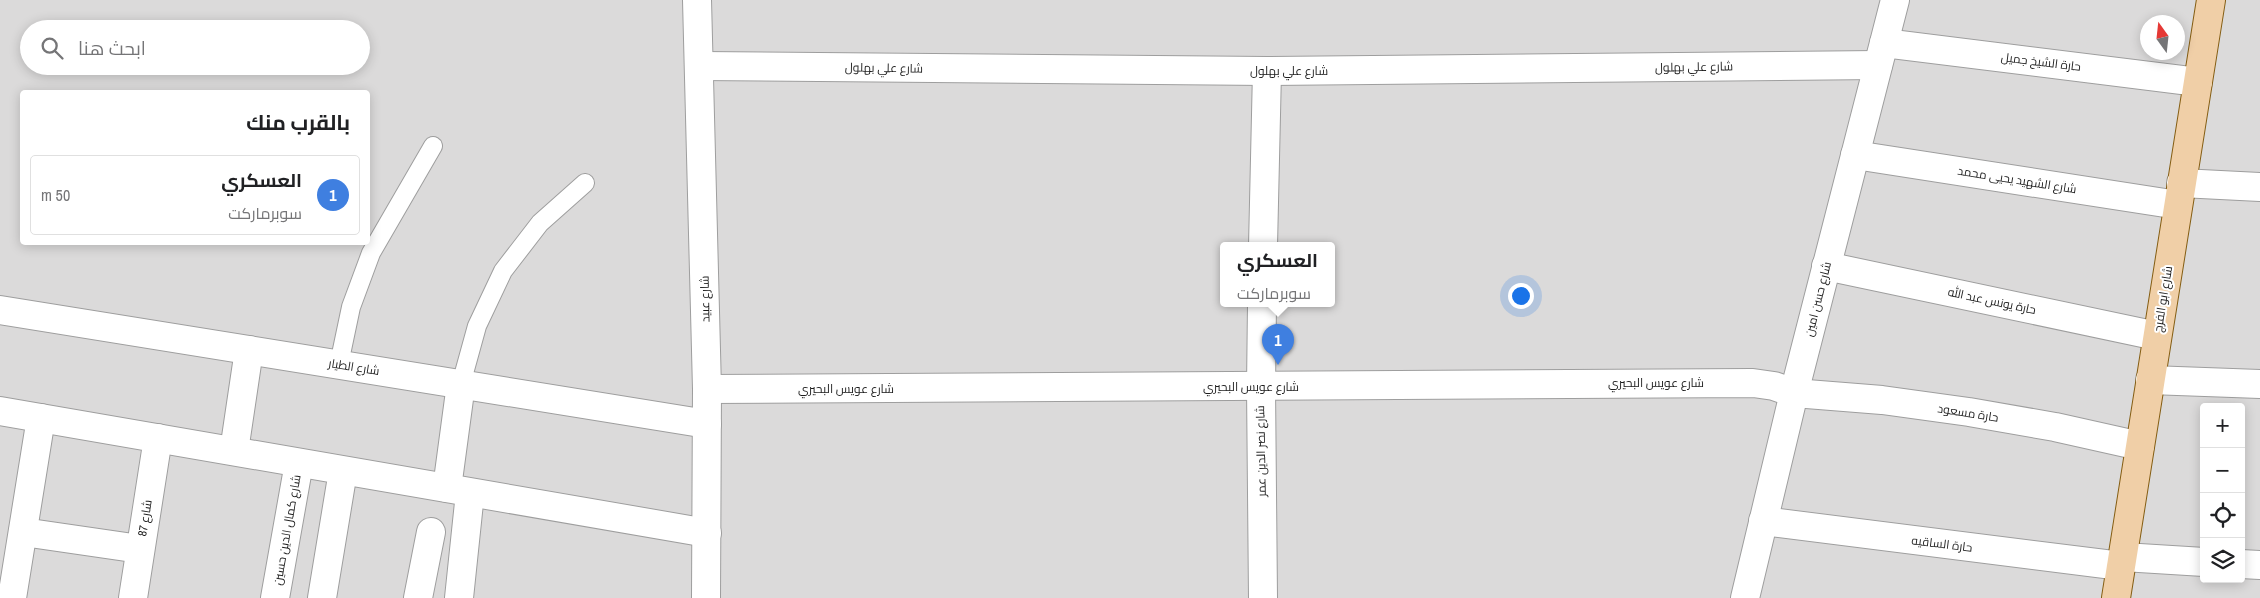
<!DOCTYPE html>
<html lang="ar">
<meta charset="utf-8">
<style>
:root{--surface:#fff;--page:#f6f6f6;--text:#202124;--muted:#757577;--line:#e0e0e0;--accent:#d93025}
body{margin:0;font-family:"Archivo Narrow",Cairo,sans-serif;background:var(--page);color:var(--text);direction:rtl}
.controls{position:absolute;right:15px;bottom:15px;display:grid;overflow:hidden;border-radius:5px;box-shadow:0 2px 12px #0003}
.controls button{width:45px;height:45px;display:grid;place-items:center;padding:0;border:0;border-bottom:1px solid var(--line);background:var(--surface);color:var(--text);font:25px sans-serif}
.compass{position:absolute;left:2140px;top:15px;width:45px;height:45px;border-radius:50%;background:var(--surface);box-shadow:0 2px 12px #0003;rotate:345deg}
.you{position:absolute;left:1520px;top:295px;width:18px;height:18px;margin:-12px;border:4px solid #fff;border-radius:50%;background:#1a73e8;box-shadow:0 0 0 8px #1a73e833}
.badge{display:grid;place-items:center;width:32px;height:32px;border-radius:50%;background:var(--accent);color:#fff;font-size:16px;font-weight:700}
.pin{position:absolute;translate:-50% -41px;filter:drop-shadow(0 1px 2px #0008)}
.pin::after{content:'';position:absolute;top:26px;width:18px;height:15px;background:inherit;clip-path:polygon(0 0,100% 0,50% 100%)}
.popup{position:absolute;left:1220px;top:242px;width:115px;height:65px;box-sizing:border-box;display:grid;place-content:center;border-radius:5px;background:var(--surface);filter:drop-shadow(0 1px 4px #0005);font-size:16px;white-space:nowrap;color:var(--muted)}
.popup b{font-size:19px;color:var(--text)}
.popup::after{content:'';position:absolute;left:50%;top:100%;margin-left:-10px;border:10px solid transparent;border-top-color:var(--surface)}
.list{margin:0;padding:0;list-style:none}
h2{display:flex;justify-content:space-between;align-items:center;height:65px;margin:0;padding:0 20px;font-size:21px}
h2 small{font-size:16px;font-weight:400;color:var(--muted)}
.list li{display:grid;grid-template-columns:32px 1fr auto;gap:15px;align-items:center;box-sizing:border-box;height:80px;margin:0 10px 10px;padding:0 10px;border:1px solid var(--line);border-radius:5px}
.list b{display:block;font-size:19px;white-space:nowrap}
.list p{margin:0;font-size:16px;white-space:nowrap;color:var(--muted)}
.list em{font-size:16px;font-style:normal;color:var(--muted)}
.icon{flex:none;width:28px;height:28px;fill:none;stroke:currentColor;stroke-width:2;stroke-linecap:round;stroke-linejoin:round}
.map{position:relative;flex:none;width:2260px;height:598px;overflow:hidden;direction:ltr}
.search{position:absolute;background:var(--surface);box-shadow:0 2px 12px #0003;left:20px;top:20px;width:350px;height:55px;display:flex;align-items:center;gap:12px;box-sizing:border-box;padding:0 18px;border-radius:28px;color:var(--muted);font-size:19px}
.panel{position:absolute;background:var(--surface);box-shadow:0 2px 12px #0003;left:20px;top:90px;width:350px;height:155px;border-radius:5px;direction:rtl}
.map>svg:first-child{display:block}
.residential{fill:#dbdada;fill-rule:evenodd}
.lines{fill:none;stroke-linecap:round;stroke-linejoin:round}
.service-casing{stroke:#9e9e9e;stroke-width:20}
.minor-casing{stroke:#9e9e9e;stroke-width:30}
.primary-casing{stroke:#845d12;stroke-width:30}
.service{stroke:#fff;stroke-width:18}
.minor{stroke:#fff;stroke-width:28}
.primary{stroke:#f0cfa7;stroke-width:28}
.labels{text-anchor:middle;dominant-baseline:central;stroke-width:4;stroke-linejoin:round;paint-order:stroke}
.street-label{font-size:12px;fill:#1d1d1d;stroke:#fff}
</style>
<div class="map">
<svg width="2260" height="598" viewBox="0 0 2260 598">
<rect width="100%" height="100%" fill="#edeae5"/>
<path class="residential" d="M0,0H2260V598H0ZM2148,22H2178V52H2148ZM29,29H361V66H29ZM22,92H368V242H22ZM1224,246H1332V304H1224ZM2204,407H2241V579H2204Z"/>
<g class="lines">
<g class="service-casing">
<g id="service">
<path d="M339,364L351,307L371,253L433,146"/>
<path d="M461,384L477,326L503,271L540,223L585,183"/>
</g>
</g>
<g class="minor-casing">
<g id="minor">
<path d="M697,0L707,389L706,598"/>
<path d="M1884,43L2198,82"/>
<path d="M700,66L1267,71L1878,65"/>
<path d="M1855,155L2178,205"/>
<path d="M2181,183L2260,187"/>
<path d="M1263,246L1267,71"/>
<path d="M1826,266L2157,336"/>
<path d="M1262,304L1261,387L1263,598"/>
<path d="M0,310L707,424"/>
<path d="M2150,380L2260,384"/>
<path d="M707,389L1753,383L1774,386L1794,393L1882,400L1969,412L2055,427L2140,446"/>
<path d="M0,411L707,533"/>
<path d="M234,451L249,350"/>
<path d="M447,488L461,384"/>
<path d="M1763,521L2121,566"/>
<path d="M23,532L140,549"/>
<path d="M2123,557L2204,562"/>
<path d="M2241,564L2260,565"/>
<path d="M12,598L41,418"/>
<path d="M133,598L158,438"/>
<path d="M275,598L299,463"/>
<path d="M322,598L343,471"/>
<path d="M418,598L431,532"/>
<path d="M459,598L470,493"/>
<path d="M1745,598L1794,393L1895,0"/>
</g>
</g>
<g class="primary-casing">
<path id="primary" d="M2116,598L2211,0"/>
</g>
<use href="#service" class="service"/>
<use href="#minor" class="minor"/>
<use href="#primary" class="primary"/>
</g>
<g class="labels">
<g class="street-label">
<text transform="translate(2041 62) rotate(7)">حارة الشيخ جميل</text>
<text transform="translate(1694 67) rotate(-1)">شارع علي بهلول</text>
<text transform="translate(884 68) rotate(1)">شارع علي بهلول</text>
<text x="1289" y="71">شارع علي بهلول</text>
<text transform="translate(2017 180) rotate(9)">شارع الشهيد يحيى محمد</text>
<text transform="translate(705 299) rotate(-91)">شارع عبيد</text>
<text transform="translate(1818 299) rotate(-76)">شارع حسن امين</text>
<text transform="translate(2163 299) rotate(-81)">شارع ابو الفرج</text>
<text transform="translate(1992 301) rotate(12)">حارة يونس عبد الله</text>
<text transform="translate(354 367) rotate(9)">شارع الطيار</text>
<text x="1656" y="383">شارع عويس البحيري</text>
<text x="1251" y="387">شارع عويس البحيري</text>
<text x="846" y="389">شارع عويس البحيري</text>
<text transform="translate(1968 413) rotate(9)">حارة مسعود</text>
<text transform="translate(1261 451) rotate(-91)">شارع نصر الدين عمر</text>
<text transform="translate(145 518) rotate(-81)">شارع 87</text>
<text transform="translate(287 530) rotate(-80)">شارع كمال الدين حسين</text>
<text transform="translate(1942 544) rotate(7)">حارة الساقيه</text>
</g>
</g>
</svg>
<div class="controls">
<button>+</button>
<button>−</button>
<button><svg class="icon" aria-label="locate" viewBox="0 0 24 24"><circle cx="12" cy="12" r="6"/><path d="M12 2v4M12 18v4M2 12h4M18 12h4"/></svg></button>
<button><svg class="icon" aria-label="layers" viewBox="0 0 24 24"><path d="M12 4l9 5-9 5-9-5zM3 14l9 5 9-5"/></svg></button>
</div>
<svg class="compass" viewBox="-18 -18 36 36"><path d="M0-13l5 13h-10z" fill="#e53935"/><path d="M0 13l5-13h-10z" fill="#757577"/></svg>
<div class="you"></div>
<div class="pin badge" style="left:1278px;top:365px;background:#3f7fe0">1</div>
<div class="popup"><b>العسكري</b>سوبرماركت</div>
<div class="search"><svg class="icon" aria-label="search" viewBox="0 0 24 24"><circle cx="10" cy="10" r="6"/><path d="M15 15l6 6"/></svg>ابحث هنا</div>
<section class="panel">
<h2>بالقرب منك<small></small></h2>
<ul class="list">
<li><span class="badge" style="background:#3f7fe0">1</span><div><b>العسكري</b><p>سوبرماركت</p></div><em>50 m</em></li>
</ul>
</section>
</div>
